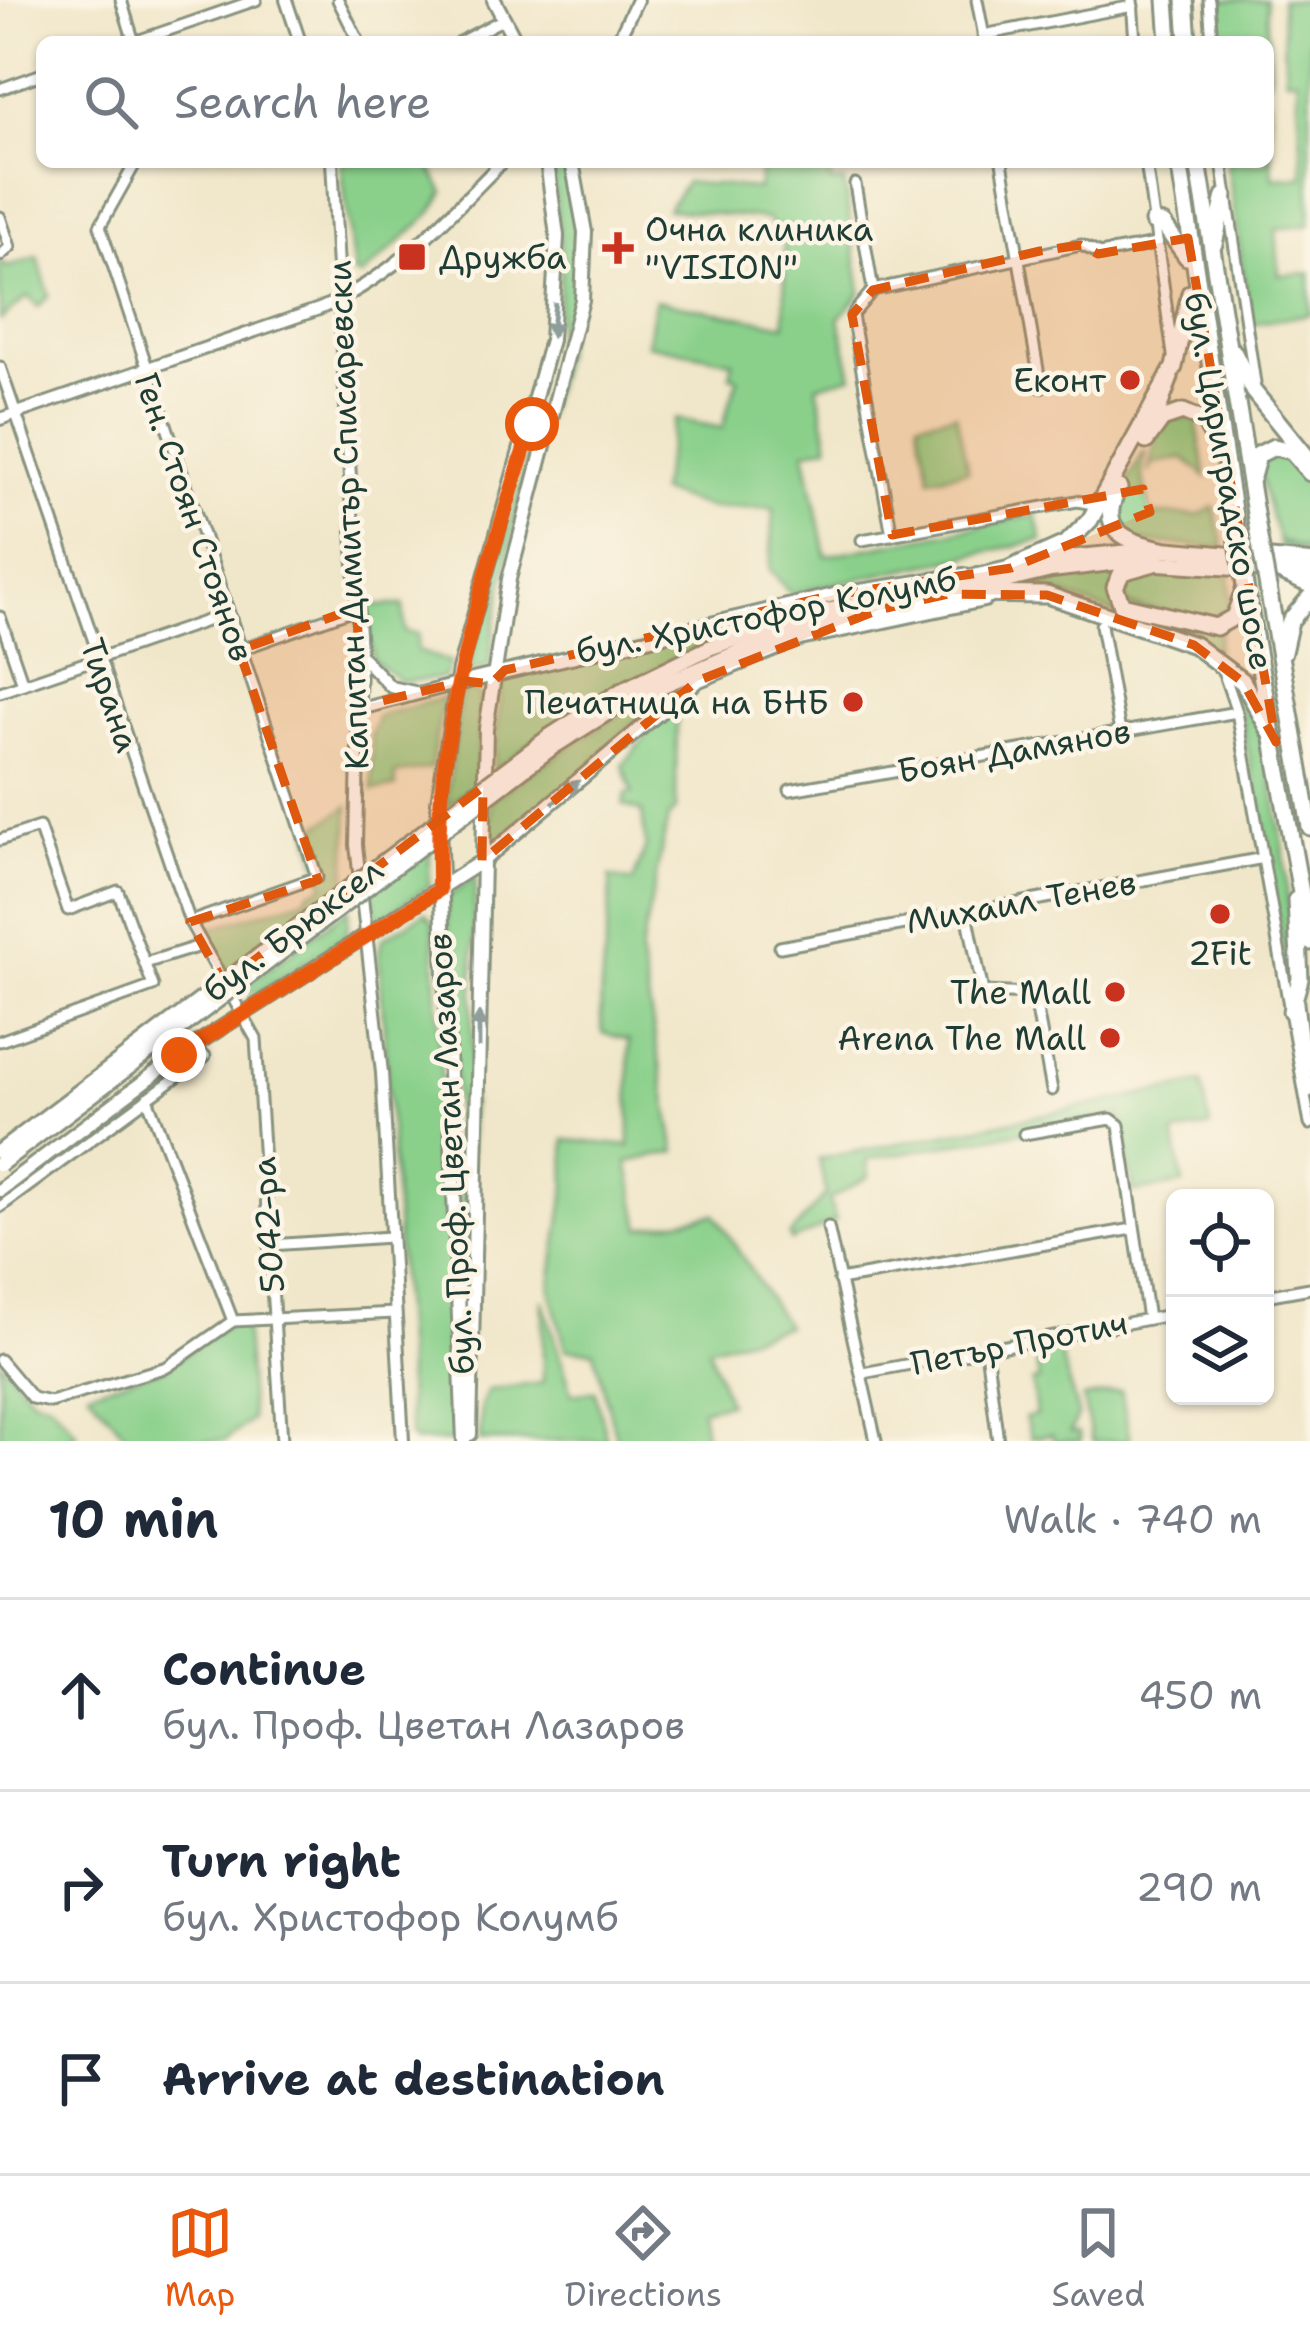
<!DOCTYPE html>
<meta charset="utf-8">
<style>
:root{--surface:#fff;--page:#f6f6f7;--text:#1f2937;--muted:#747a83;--line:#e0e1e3;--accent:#ea580c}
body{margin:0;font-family:"Shantell Sans",sans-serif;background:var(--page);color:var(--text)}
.controls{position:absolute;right:36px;bottom:36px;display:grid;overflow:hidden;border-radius:18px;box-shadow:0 3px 9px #0004}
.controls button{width:108px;height:108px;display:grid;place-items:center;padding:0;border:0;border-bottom:3px solid var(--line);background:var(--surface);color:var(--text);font:60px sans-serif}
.stop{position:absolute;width:36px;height:36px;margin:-27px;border:9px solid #ea580c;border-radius:50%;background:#fff}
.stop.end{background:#ea580c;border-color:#fff;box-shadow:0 3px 12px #0008}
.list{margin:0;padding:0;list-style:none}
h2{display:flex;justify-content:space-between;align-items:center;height:156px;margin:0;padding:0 48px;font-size:51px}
h2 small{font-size:39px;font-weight:400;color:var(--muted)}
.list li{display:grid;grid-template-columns:78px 1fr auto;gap:36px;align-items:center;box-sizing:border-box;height:192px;padding:0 48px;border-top:3px solid var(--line)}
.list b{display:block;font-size:45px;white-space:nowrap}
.list p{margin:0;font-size:39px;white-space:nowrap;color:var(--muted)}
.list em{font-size:39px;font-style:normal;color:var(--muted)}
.icon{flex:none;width:66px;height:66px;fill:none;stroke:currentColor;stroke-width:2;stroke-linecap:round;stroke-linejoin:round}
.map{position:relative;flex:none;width:1310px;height:1441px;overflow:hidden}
.search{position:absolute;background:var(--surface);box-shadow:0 3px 9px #0004;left:36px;right:36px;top:36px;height:132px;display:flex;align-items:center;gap:30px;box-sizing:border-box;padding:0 42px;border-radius:18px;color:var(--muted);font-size:45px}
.sheet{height:732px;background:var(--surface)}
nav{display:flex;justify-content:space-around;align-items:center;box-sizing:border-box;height:168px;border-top:3px solid var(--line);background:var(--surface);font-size:33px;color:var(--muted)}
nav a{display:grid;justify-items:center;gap:6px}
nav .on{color:var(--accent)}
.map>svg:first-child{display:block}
.green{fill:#8ad08b;stroke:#548660;stroke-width:3}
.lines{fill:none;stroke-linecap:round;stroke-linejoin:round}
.minor-casing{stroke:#88927e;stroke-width:15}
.tertiary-casing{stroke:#88927e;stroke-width:16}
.secondary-casing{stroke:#88927e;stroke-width:18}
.primary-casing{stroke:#88927e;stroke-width:20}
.trunk-casing{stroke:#88927e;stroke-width:21}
.minor{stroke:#fff;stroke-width:9}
.tertiary{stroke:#fff;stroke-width:10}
.secondary{stroke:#fff;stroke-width:12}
.primary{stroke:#fff;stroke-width:14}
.trunk{stroke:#fff;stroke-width:15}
.primary-bridge-casing{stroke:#88927e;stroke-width:20;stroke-linecap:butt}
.trunk-bridge-casing{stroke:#88927e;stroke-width:21;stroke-linecap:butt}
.primary-bridge{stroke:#fff;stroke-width:14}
.trunk-bridge{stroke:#fff;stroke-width:15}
.oneway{fill:#8f9e9a}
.route{stroke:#ea580c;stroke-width:15}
.marked{fill:#de580e;fill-opacity:0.2;stroke:#de580e;stroke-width:9;stroke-dasharray:24 15;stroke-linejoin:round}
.poi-dot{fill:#c8321e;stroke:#fcf5e5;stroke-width:4.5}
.labels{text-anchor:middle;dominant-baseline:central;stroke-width:9;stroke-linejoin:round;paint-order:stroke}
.poi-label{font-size:33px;fill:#1f3d34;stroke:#fcf5e5;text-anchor:end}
.street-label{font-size:33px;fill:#1f3d34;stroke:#fcf5e5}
</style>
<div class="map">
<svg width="1310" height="1441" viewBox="0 0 1310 1441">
<rect width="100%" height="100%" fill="#fcf5e5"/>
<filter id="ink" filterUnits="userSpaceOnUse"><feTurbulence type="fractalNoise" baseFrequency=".00833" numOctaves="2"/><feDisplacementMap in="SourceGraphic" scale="24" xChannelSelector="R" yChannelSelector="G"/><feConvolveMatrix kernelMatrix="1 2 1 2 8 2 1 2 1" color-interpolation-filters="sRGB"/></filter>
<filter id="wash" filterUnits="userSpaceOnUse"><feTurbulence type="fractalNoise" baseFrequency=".004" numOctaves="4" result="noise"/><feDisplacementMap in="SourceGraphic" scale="48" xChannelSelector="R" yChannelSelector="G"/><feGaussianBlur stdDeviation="2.7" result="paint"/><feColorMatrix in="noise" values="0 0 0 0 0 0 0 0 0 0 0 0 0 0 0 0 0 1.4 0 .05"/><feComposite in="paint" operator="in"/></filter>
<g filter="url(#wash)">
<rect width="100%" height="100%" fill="#f0e6c9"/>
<g class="green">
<path d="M1214,0H1266L1270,75L1268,83V42H1217Z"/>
<path d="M1281,0H1310V225L1276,229L1279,275L1310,273V314L1251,324L1227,162H1268V98L1273,178L1303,177L1297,78H1286Z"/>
<path d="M341,162H427L444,192L431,213L361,277L354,273Z"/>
<path d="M552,162H564C598,272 557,370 528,476C511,539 497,602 489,666L468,673L554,356L562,257Z"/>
<path d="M762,162H828L831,183L844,182L861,292L839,319L852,376L817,385L829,445L805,451L826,556L1036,515L1042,540L790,593L770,570L774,508H710L659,492L675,419L722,428L738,378L730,376L733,361L647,344L655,300L785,325L784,241L768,219L667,209L686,182L758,189Z"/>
<path d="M38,257L49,296L38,307L28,296L0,320V262L8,267Z"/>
<path d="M956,414L968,470L930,478L918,421Z"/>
<path d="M1172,417L1196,420L1206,477L1184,458L1152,464L1149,473L1156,436Z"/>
<path d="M1145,450L1142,475L1150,514L1199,515L1214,507L1224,548L1140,542L1122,534L1114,506Z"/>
<path d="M1280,451L1310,480V553L1280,551L1279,545L1306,549L1278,541C1273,512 1254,484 1264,454Z"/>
<path d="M1173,569L1229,574L1231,609L1222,620L1131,606L1119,589L1130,570Z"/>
<path d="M1116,570L1114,603L1220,630L1216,650L1031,584Z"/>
<path d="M910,584L709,642L578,710L493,771L502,679Z"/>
<path d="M403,605L405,632L418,634L417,651L450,662L444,678L401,682L373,660L366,606Z"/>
<path d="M738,654L654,705L547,804L490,845L491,800L647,695Z"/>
<path d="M1236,685L1264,736L1283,845L1295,984L1286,962Z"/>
<path d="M473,688L480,698L477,783L446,807L460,695Z"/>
<path d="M443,698L431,768L395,774L396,787L373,790L371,734L378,716Z"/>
<path d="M677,703L676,810L668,818L640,954L676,1152L628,1162L641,1228L715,1214L786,1326L708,1348L728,1403L701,1409L706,1441H617L594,1351L566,1349L550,1289L566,1185L565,1140L630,1146L629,1040L603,1033C594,987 613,927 610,877L633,882L646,846L642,812L623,805L626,794L633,793L623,765C642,743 654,722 677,703Z"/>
<path d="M349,806L346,883L228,973L203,931L307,898L308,892L324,886L309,832Z"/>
<path d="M430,847L429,886L384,916L377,915L371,891Z"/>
<path d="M475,878L467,1325L446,898Z"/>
<path d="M349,908L347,935L259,992L244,994L241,990Z"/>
<path d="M425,913L433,922L453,1294L454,1441H413L410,1435L379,953L382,939Z"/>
<path d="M1202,1083L1210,1127L1174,1134L1183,1184L1134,1192L1120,1114L867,1159L869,1176L829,1200L836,1221L791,1241L789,1236L826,1194L819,1159Z"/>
<path d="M543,1299L572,1394L595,1391L607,1441H480L481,1406L488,1390L543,1383Z"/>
<path d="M244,1320L251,1420L224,1441H132L88,1391L167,1367L233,1321Z"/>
<path d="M1057,1343L1078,1414L1071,1432L1079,1433L1081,1441H1054L1052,1435L1031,1438L1025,1418L1036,1415L1032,1382L1039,1381L1034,1348Z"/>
<path d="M0,1360L32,1398L50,1402L77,1433L68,1441H0Z"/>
<path d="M1121,1391L1130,1441H1092L1083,1398Z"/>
</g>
</g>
<g filter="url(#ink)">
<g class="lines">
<g class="minor-casing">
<g id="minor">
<path d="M121,0L134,42"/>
<path d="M338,0L359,42"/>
<path d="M977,0L985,42"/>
<path d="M1132,0L1135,42"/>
<path d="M1209,0L1212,42"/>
<path d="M983,35L1133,6"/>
<path d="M134,42L256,0"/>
<path d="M460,42L498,22"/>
<path d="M0,89L42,74"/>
<path d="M136,162L100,226L317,877L190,922"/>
<path d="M1002,162L1041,387"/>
<path d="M1146,162L1173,355"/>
<path d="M1222,162L1255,383"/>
<path d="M855,184L873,290L852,315L892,535"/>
<path d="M0,217L10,247L0,256"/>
<path d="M873,290L1081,245L1100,254L1156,244"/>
<path d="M0,367L190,922L256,1039L282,1441"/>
<path d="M1158,418L1173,378"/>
<path d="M862,540L1077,501L1098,505"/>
<path d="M0,617L23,684"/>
<path d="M1101,625L1120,732"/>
<path d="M239,650L357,608"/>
<path d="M1223,671L1237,712L1310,1124"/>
<path d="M0,692L227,614"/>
<path d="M790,790L1237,712"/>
<path d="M0,840L39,827L68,910L118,891L153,986L0,1041"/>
<path d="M967,913L983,992L1034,994L1052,1090"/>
<path d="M780,947L1264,858"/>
<path d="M145,963L200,946"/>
<path d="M1297,995L1309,1092"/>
<path d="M147,1098L233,1321"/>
<path d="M1024,1134L1111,1119L1119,1125L1148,1319"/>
<path d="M0,1207L205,1056"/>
<path d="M828,1227L876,1441"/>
<path d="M270,1245L390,1237"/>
<path d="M839,1280L1133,1229"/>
<path d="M1265,1296L1310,1288"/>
<path d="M986,1350L998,1441"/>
<path d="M0,1360L32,1398L50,1402L167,1367L233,1321L395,1313"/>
<path d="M863,1373L1175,1314"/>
</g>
</g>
<g class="tertiary-casing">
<g id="tertiary">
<path d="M286,0L300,42"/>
<path d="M617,42L637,0"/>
<path d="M332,162L360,653L356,845L382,1073L403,1441"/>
<path d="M0,419L319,309C395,277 445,219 502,162"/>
<path d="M362,657L391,687L414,692"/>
<path d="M361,709L456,684"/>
</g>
</g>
<g class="secondary-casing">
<g id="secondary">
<path d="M494,0L516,42"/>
<path d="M456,684L834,595L964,575"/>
<path d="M0,1190L179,1055L482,861L697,681L800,639L984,600"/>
<path d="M470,1434L486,729L509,579L582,300L585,232L572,162"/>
<path d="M464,1441L438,802L459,670L551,340L557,236L547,162"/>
</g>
</g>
<g class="primary-casing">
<g id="primary">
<path d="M621,691L709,648L789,620L1047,560L1163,549L1310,562"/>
<path d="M626,701L779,635L1051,570L1128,561L1310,573"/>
</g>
</g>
<g class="trunk-casing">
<g id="trunk">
<path d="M1166,0L1169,42"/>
<path d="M1185,0L1188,42"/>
<path d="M1179,162L1237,536"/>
<path d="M1198,162L1259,538"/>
<path d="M1153,222L1163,224L1187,257"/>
<path d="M1214,244L1225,196"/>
<path d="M1233,351L1253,391L1310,461"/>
<path d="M1146,441L1162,419L1183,412L1204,421L1215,440"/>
<path d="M1252,477L1258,455L1274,447L1291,451L1310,473"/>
<path d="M1119,488C1095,529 1126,542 1163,549"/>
<path d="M1158,562L1122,572L1115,587L1122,605L1216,627L1234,617L1245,588"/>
<path d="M1011,568L1067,543L1090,520L1174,367L1190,293"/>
<path d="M1279,571L1310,585"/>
<path d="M1245,586L1310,942"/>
<path d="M1268,588L1310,827"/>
<path d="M948,594L1047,595L1194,645L1243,682L1276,742"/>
<path d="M1283,652L1290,621L1310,597"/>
<path d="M1291,1011L1300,979L1296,900"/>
</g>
</g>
<use href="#minor" class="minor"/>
<use href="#tertiary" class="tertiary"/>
<use href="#secondary" class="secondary"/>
<use href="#primary" class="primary"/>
<use href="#trunk" class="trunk"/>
<g class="primary-bridge-casing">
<g id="primary-bridge">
<path d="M0,1152L549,737L621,691"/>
<path d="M0,1164L554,746L626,701"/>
</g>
</g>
<g class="trunk-bridge-casing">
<g id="trunk-bridge">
<path d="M1237,536L1245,586"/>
<path d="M1259,538L1268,588"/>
</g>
</g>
<use href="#primary-bridge" class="primary-bridge"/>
<use href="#trunk-bridge" class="trunk-bridge"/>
</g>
<defs><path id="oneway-solid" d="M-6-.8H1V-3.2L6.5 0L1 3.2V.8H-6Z" transform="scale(3)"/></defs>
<g class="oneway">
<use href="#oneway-solid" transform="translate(553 320) rotate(96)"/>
<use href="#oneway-solid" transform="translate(566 792) rotate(-41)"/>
<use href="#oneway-solid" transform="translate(479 1030) rotate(-90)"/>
</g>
</g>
<g class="lines" filter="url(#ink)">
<path class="route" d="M179,1055L439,890C432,727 485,577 532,424"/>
</g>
<path class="marked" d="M1188,238L1276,742L1243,682L1194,645L1047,595L948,594L878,610L697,681L482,861L483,787L224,983L190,922L318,880L239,650L357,608L361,706L465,681L491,684L505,670L834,595L1011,568L1150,512L1143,489L892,535L852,315L873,290L1040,251L1081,245L1098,254Z"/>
<g class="poi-dot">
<path d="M612 230h12v12h12v12h-12v12h-12v-12h-12v-12h12z"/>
<rect x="397" y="242" width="30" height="30" rx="6"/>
<circle cx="1130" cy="380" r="12"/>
<circle cx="853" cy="702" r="12"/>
<circle cx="1220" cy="914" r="12"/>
<circle cx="1115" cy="992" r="12"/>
<circle cx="1110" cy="1038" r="12"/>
</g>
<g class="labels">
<g class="poi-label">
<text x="645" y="229" text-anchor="start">Очна клиника<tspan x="645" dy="38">"VISION"</tspan></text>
<text x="439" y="257" text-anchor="start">Дружба</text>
<text x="1106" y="380">Еконт</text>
<text x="829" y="702">Печатница на БНБ</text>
<text x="1220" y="953" text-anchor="middle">2Fit</text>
<text x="1091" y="992">The Mall</text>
<text x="1086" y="1038">Arena The Mall</text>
</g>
<g class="street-label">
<text transform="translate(1229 481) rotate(80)">бул. Цариградско шосе</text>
<text transform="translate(348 515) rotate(-92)">Капитан Димитър Списаревски</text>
<text transform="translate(194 517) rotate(71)">Ген. Стоян Стоянов</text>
<text transform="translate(766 615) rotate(-11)">бул. Христофор Колумб</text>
<text transform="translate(110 695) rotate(71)">Тирана</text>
<text transform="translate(1014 751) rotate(-10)">Боян Дамянов</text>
<text transform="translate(1021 902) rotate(-10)">Михаил Тенев</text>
<text transform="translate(293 930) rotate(-37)">бул. Брюксел</text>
<text transform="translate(451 1154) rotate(-93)">бул. Проф. Цветан Лазаров</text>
<text transform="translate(268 1225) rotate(-94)">5042-ра</text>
<text transform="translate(1019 1343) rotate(-11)">Петър Протич</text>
</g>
</g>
</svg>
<div class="controls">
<button><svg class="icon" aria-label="locate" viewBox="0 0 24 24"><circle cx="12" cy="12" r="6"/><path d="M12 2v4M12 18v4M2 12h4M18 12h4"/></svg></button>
<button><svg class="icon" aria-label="layers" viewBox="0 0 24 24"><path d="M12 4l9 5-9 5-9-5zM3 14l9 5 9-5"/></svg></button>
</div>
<div class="stop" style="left:532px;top:424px"></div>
<div class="stop end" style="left:179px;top:1055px"></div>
<div class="search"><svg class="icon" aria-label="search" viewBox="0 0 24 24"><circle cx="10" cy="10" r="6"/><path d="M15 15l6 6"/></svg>Search here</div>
</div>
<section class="sheet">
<h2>10 min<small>Walk · 740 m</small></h2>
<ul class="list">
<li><svg class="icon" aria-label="ahead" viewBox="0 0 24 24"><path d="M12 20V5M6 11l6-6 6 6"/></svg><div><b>Continue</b><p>бул. Проф. Цветан Лазаров</p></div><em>450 m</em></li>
<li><svg class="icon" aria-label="right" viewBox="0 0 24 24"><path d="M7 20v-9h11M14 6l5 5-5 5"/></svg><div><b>Turn right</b><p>бул. Христофор Колумб</p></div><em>290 m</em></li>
<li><svg class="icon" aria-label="arrive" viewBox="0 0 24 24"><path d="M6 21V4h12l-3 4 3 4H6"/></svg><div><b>Arrive at destination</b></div></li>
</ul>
</section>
<nav>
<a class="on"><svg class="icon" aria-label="map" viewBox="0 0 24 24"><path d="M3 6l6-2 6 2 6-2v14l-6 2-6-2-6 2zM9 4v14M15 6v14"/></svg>Map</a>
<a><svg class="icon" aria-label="directions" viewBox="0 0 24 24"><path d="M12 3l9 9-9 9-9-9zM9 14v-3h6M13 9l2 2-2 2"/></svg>Directions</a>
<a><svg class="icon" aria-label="saved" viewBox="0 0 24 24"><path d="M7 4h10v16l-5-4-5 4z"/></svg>Saved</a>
</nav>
